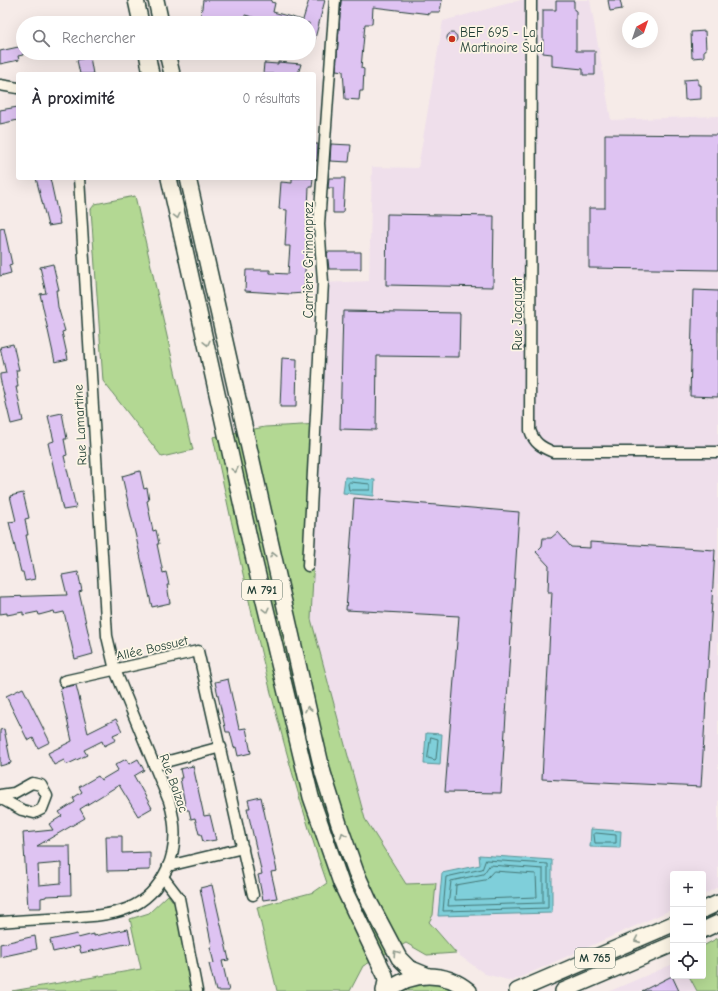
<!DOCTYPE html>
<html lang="fr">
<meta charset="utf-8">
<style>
:root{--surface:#fff;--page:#f2f2f3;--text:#2b2b33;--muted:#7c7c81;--line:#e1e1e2}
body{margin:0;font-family:"Comic Neue",sans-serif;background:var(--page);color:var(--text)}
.controls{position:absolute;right:12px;bottom:12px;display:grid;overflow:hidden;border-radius:4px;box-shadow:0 4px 16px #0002}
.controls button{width:36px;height:36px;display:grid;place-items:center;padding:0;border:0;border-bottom:1px solid var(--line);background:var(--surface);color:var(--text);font:20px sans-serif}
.compass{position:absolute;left:622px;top:12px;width:36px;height:36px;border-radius:50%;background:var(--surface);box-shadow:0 4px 16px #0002;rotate:40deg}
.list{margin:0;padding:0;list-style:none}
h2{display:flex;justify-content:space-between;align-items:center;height:52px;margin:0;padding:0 16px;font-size:17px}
h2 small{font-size:13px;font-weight:400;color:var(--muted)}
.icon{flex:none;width:22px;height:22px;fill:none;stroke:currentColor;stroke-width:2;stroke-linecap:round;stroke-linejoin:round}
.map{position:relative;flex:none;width:718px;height:991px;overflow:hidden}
.search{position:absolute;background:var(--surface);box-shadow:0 4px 16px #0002;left:16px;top:16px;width:300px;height:44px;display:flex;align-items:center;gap:10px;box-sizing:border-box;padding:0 14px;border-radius:22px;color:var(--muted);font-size:15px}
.panel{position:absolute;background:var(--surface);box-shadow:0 4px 16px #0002;left:16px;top:72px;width:300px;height:108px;border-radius:4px}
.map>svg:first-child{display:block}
.built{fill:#efdfeb}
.green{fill:#b3d893;stroke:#698a64}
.water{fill:#7fcfda;stroke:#599598}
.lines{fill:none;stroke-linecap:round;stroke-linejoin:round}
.shore{stroke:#457776;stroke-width:1}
.building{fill:#dec3f2;stroke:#1f3d34;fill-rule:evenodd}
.minor-casing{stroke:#1f3d34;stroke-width:13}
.primary-casing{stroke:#1f3d34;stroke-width:18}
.minor{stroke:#fcf5e5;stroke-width:10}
.primary{stroke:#fcf5e5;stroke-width:15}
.oneway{stroke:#8e998c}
.poi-dot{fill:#c8321e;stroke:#fcf5e5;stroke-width:1.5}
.labels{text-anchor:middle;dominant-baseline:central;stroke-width:3.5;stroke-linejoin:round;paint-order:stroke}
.shield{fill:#fcf5e5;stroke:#617469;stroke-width:1}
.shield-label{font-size:12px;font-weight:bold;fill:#1f3d34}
.poi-label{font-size:13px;fill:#1f3d34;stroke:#fcf5e5;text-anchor:start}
.street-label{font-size:13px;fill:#1f3d34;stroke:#fcf5e5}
</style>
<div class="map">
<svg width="718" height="991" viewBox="0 0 718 991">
<rect width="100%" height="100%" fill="#f6ebe8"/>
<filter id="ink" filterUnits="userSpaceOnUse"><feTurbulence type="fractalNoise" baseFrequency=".025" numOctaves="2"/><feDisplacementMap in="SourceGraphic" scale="8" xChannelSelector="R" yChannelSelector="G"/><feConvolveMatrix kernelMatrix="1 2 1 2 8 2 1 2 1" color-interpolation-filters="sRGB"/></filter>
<g filter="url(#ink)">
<g class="built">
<path d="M521,0H590L611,120L718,116V887L703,895V874H673V909L512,981L485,974L456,953L429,922L365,819L311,619L319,465L322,283L369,281L372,167L418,168L443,21Z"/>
<path d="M673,964V976H689L697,991H610Z"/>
</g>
<g class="green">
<path d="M135,196L193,450L162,457L103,381L91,209L95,204Z"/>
<path d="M320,424L311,619L365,819L406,884L436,883L433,915L429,922L456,953L427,955L406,943L363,966L350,991H277L257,907L314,892L327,883C276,737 246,587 213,437L265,427Z"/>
<path d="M168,895L175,904L191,991H12L141,969L130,919L149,913Z"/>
<path d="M718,938V991H697L689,976H703V946Z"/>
<path d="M417,983L441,984L458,991H398Z"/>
</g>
<g class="water">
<path d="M345,477L375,480L374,496L343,493Z"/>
<path d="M426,733L442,734L440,765L424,764Z"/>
<path d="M591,829L621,831L620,848L590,847Z"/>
<path d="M479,855L552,860V913L438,916L442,873L480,865Z"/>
</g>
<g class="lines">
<g class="shore">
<path d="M350,482L370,484V490H349L348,484Z"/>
<path d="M431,737L438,739L436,759L435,760L428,758Z"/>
<path d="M596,833L616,835V843H595L594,835Z"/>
<path d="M486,860L548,864V908L443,911L446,877L482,869Z"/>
<path d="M490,865L543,869V903L448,906L451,881L483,874Z"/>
<path d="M494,871L536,874L537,897L455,900L456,885L485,880Z"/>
</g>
</g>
<g class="building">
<path d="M203,0H272L271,2L275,3L273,12L302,20V23H266V21L245,15L243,23H200Z"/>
<path d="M309,0H325L312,50H309V23H302Z"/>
<path d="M341,0H442L440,12H430V14L373,7L372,24H365L361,68L364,69L363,91H360L359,100L345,99L343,71L336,70Z"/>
<path d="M608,0H620L622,9L610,11Z"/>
<path d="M556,1H574V10H576V51H595V75H583V69L552,66V54L543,53V10H556Z"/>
<path d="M705,31L706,50H704V57L692,58L691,32Z"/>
<circle cx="452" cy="38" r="5"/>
<path d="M23,46V55L18,56L19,60L0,64V51Z"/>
<path d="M90,57L93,74H80L77,60Z"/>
<path d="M278,62L301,64L298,74H263L264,63L278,64Z"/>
<path d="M698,79V85H701V99L685,100L684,80Z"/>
<path d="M18,107V120L0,124V110Z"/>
<path d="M605,134L718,135V270L589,268V208H605Z"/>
<path d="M314,144H318L317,161L314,160Z"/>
<path d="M331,144L351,145L349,162L330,161Z"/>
<path d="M36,178H50L60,224L48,226Z"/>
<path d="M292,178H313L312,187H309L304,293L290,294L245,291L246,270H270V273L288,274L290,246H285L287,210L279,209L281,182L292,183Z"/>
<path d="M329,178H345L343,213H333V188H328Z"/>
<path d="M387,214L494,216L493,287L386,285Z"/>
<path d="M4,228L12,264L9,265L11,273L0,276V229Z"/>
<path d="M327,252H361V269H329Z"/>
<path d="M53,264L59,290H56L58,307L65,331L62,332L68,359L55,362L40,294L46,293L40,267Z"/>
<path d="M693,290L718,291V397L690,396Z"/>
<path d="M343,311L460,313L459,357L377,356L376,430L340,429Z"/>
<path d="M13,344L19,370H16L18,387H16L23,421L11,424L0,378V374L6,373L0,347Z"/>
<path d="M282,358L297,359L296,407H280Z"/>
<path d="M62,413L67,439H64L67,455L64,456L76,508L63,510L48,443L54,441L48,416Z"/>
<path d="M140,471L144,489L147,488L149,500L147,501L153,531L156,530L159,544H157L163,573L166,572L169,585H167L170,603L152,607L122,476Z"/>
<path d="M23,493L29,518L25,519L28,535H26L35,579L25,581L23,572H21L9,522L16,521L10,496Z"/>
<path d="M354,498L519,512L501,793L445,792L459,616L346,610Z"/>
<path d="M558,532L571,547L590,548V542L715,550L701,787L542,779L552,592H548L549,566L536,552L542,546L543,538H551Z"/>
<path d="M78,572L82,591L79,592L93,654L75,659L64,612L55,614L54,611L39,615L38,612L23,615V612L7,615V613L0,614V597L67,595L62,575Z"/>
<path d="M228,679L239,729L246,728L251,753L238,756L236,747L234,748L230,732H226L215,682Z"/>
<path d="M76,685L88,733L116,719L122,731L113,735L116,740L104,746L102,741L84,750L87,755L66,765L64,760L54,765L48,753L72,741L60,688Z"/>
<path d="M23,688L50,742L38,748L33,738L28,741L6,696Z"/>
<path d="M4,729L11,763L0,766V730Z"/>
<path d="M126,759L129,764L138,759L144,770L134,776L152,808L138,816L119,785L80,809L85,818L37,846H70L71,895L46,896V897L41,898V908H28L23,833L53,830L49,824L62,816L59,812L75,802L73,798L82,792L79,787L98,776L101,780L118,770L115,765ZM61,863V883L39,885L38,865Z"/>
<path d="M193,766L204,816L210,815L216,840L203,842L201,834H199L195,818L191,819L189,810H186L180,778H182L180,769Z"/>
<path d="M261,797L277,871L271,872L277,898L263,900L258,875L262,874L247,808H250L248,800Z"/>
<path d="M106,836H122V853L150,852V870L107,871Z"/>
<path d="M212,885L229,960L222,961L229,991H216L209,964L214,963L210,947H212L200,888Z"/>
<path d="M128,929L131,943L81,953L79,946L53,952L50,940L77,934L78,938L94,934V936Z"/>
<path d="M35,936L37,949L0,957V944Z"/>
<path d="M672,976L679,991H642Z"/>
</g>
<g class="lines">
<g class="minor-casing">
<g id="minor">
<path d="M531,0L530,430C534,443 541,447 553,452H718"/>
<path d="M0,85L18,88"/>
<path d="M308,566L323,282L319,224L335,0"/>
<path d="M64,681L198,651L253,895"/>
<path d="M154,765L221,747"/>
<path d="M0,795L14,793L32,783L41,785L47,796L42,809L34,813L22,810L0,798"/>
<path d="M168,866L243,848"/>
<path d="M163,877L179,898L197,991"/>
<path d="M0,922C22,920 45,919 67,918C111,915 146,914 167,869C177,847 176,823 169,801L115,670L107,636L79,178"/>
</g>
</g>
<g class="primary-casing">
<g id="primary">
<path d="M136,0L141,23"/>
<path d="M156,0L161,23"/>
<path d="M147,53L151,74"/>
<path d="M167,53L172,74"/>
<path d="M169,178L252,551L311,797L341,883L385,975L386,981L384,991"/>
<path d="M188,178L312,726L323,773L339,824L356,872L370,903L399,958L409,968L426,975"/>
<path d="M703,910L718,903"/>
<path d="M703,930L718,923"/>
<path d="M388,991C412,971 445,971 469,991"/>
<path d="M517,991L673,924"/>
<path d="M563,991L673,944"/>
</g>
</g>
<use href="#minor" class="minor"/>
<use href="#primary" class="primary"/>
</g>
<defs><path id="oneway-chevron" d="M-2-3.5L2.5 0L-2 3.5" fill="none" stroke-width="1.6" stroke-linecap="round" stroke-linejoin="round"/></defs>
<g class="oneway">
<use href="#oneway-chevron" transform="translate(177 216) rotate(77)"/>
<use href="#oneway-chevron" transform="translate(207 343) rotate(77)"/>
<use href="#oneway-chevron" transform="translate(235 470) rotate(78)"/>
<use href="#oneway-chevron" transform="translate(273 555) rotate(-103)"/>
<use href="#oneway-chevron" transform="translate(266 610) rotate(76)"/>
<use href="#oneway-chevron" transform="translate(308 709) rotate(-102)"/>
<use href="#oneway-chevron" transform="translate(343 835) rotate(-110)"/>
<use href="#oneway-chevron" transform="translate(637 940) rotate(156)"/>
<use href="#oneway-chevron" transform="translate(396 953) rotate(-124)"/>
</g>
</g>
<circle class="poi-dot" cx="452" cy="39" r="4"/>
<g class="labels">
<g class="shield">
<rect x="242" y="580" width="40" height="20" rx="3"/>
<rect x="575" y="948" width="40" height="20" rx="3"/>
</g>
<g class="shield-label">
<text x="262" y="590">M 791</text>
<text x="595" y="958">M 765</text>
</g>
<g class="poi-label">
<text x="460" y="32">BEF 695 - La<tspan x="460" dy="15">Martinoire Sud</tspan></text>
</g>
<g class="street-label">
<text transform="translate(308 260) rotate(-90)">Carrière Grimonprez</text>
<text transform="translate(517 314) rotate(-90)">Rue Jacquart</text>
<text transform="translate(80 425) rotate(-93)">Rue Lamartine</text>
<text transform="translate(152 648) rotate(-13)">Allée Bossuet</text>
<text transform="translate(174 783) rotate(70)">Rue Balzac</text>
</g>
</g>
</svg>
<div class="controls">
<button>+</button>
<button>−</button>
<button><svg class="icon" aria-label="locate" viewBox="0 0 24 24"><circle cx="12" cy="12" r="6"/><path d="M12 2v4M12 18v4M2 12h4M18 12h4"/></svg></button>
</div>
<svg class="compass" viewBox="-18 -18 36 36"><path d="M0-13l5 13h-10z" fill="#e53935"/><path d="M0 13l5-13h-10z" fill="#7c7c81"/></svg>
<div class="search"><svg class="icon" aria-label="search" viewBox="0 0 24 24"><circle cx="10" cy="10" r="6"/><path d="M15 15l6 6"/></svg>Rechercher</div>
<section class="panel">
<h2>À proximité<small>0 résultats</small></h2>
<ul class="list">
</ul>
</section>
</div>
